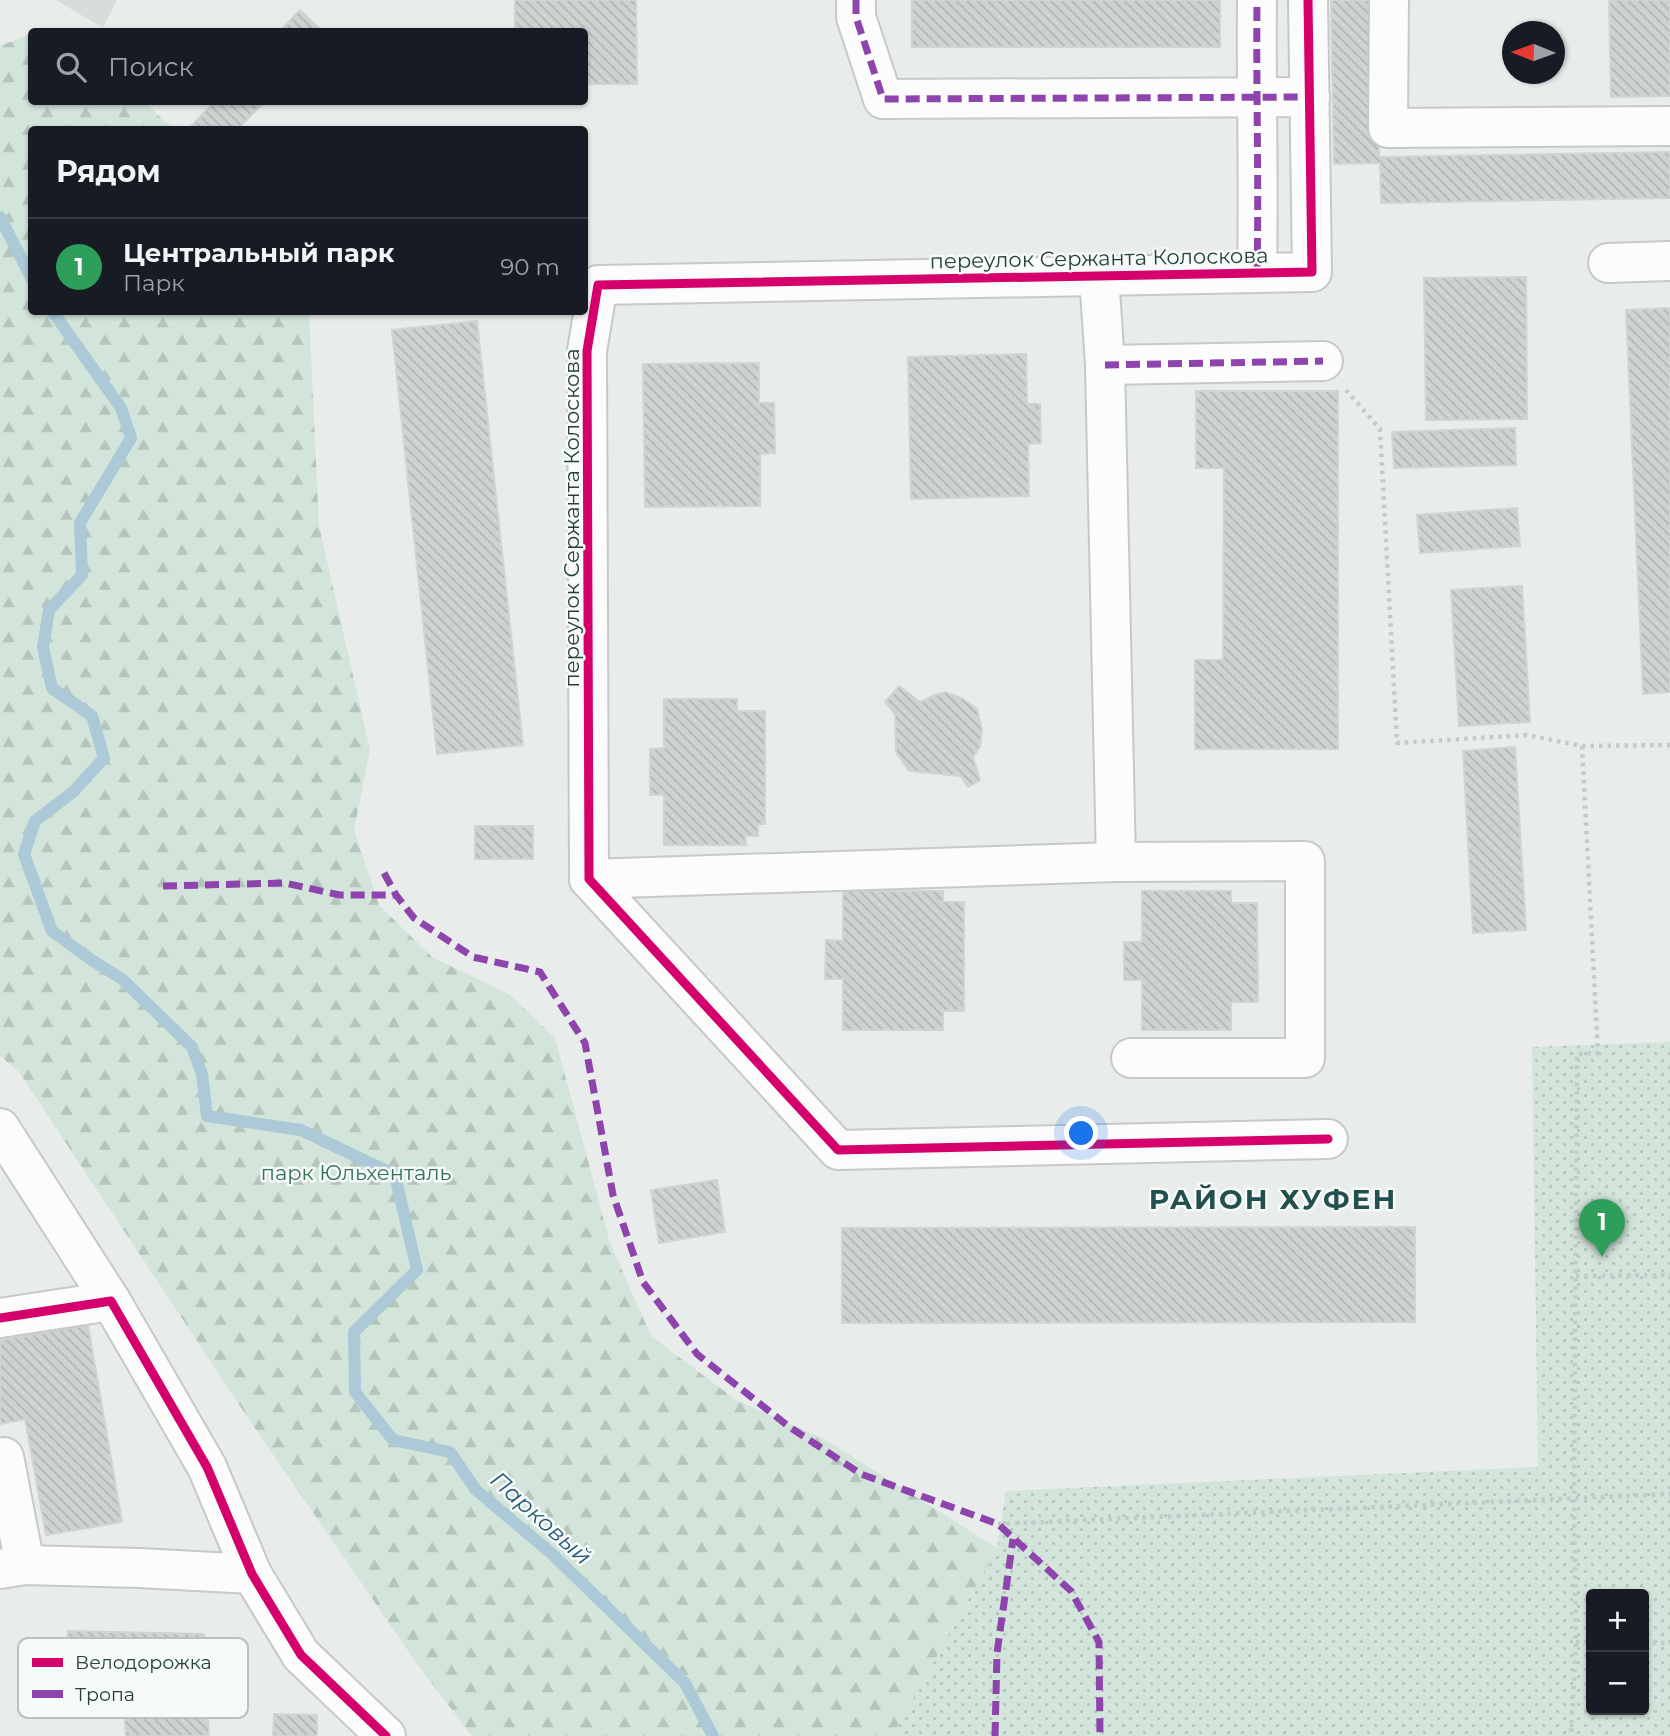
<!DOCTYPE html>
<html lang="ru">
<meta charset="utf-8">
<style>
:root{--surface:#171b24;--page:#242831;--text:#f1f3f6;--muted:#9ea1a6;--line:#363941;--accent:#0f766e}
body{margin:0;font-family:Montserrat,sans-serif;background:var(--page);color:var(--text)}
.controls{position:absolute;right:21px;bottom:21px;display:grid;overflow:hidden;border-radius:7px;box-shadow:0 2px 5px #0004}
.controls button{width:63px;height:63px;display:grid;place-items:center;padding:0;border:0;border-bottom:2px solid var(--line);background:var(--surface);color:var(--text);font:35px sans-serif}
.compass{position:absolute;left:1502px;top:21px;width:63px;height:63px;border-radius:50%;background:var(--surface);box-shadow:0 2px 5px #0004;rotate:271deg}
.you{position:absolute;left:1082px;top:1134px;width:24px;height:24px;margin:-18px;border:5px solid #fff;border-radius:50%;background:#1a73e8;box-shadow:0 0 0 10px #1a73e833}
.badge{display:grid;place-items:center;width:46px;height:46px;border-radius:50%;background:var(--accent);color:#fff;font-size:23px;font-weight:700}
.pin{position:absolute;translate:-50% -58px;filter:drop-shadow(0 2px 4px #0008)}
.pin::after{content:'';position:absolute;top:37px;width:24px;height:21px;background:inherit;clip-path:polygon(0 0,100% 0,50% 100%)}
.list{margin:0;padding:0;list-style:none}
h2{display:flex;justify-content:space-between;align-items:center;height:91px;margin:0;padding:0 28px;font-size:30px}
h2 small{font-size:23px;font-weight:400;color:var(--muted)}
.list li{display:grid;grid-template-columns:46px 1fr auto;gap:21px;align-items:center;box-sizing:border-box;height:98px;padding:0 28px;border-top:2px solid var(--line)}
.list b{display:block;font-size:26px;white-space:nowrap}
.list p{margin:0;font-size:23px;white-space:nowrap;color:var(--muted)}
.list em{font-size:23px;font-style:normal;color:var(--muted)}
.icon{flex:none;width:38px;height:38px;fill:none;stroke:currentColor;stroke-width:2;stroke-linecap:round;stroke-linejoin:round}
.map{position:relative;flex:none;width:1670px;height:1736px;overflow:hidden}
.search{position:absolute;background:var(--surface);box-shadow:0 2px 5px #0004;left:28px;top:28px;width:560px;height:77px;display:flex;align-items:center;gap:18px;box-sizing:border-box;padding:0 24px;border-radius:7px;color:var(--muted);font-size:26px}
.panel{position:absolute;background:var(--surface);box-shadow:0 2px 5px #0004;left:28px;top:126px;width:560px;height:189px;border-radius:7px}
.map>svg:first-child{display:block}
.built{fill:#d6dddb}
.grass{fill:url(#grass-dots);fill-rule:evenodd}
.forest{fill:url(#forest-firs)}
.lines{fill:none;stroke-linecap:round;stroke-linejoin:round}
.stream{stroke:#acc9d7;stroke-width:12}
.building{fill:url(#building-back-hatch);stroke:#d0d5d4;stroke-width:2}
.minor-casing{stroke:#c5c9c8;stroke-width:42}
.path{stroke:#c3cbca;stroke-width:4.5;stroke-dasharray:3.5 5;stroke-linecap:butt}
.minor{stroke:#fcfcfc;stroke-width:38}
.quiet{stroke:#8e44ad;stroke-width:7;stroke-dasharray:14 7;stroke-linecap:butt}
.cycleway-casing{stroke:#f6faf9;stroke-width:13}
.cycleway{stroke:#d6006c;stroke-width:9}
.labels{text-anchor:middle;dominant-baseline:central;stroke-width:5;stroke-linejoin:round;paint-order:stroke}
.street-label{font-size:21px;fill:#263f3c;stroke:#f6faf9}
.park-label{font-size:21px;fill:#337257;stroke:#f6faf9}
.water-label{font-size:23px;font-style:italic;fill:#245976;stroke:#f6faf9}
.district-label{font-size:28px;font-weight:bold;letter-spacing:2px;fill:#234f4d;stroke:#f6faf9}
.key{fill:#f6faf9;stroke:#b8c2c0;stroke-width:2}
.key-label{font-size:19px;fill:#263f3c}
</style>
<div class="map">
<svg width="1670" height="1736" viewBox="0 0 1670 1736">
<defs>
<pattern id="grass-dots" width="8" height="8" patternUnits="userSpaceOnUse" patternTransform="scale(1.75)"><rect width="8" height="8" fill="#d3e4da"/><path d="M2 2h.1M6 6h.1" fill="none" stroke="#b5c5bc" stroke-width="1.8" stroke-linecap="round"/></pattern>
<pattern id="forest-firs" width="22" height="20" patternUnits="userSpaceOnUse" patternTransform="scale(1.75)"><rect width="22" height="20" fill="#d3e4da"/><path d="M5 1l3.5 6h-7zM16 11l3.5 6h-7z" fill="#b5c5bc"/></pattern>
<pattern id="building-back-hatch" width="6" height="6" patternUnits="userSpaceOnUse" patternTransform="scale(1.75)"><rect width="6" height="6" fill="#ced3d2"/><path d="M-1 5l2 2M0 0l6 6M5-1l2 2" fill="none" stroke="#b1b6b5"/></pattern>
</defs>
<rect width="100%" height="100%" fill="#e8eceb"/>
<path class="built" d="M56,0H117L103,28Z"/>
<path class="grass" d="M1670,1042V1736H892L997,1548L1006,1491L1538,1467L1532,1047ZM1591,1594H1644V1710H1591Z"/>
<path class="forest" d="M31,34L32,102H146L162,119L175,129L32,130V312H309L319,526L370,750L354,830L379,905L432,957L510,995L555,1038L610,1243L651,1336L736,1400L826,1440L997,1548L892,1736H472L415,1661L248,1418L19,1072L0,1056V46Z"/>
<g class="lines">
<g class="stream">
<path d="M0,217L32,279"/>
<path d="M53,312L121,408L131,438L80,523L82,575L49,610L43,647L52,688L92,716L104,758L73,792L35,821L24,854L52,931L90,959L122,979L192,1047L202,1074L207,1116L301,1130L395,1175L417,1270L354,1332L355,1392L393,1440L450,1452L476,1490L551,1553L685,1683L713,1736"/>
</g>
</g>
<g class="building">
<path d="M515,0H636L637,84H584V32H515Z"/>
<rect x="912" y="0" width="308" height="47"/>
<path d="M1331,0H1376L1379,157L1670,152V198L1381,203L1380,163L1334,164Z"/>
<path d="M1609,0H1670V96L1611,97Z"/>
<path d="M300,10L323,32H279Z"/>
<path d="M214,102H264L237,130H192L190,127Z"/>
<path d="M1526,277L1527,419L1426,420L1424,278Z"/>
<path d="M1670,308V692L1643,694L1626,310Z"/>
<path d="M477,321L523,745L437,754L392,330Z"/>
<path d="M1026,354L1027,404H1040L1041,443L1028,444L1029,496L911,499L908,357Z"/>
<path d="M759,363V403H774L775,453L760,454V506L645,507L643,364Z"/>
<path d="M1196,391H1338V749H1195V660H1223L1224,468H1196Z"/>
<path d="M1515,428L1516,465L1394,468L1392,432Z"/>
<path d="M1517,508L1520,546L1420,553L1417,515Z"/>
<path d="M1522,586L1530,722L1459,726L1451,590Z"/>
<path d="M899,686L920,702L935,695L946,692L963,699L977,709L982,729L980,747L973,757L980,780L968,787L961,776L909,771L896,752L895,714L885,702Z"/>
<path d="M664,699H737V711H765V824H758V836H745L746,845H664V795H650V749L664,748Z"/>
<path d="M1515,747L1526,930L1473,933L1463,751Z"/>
<rect x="475" y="826" width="58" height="33"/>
<path d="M843,891H943V902H964V1011H943V1030H843V979H825L826,940L843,941Z"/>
<path d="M1142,891H1231V903H1257L1258,1002H1231V1030H1142V980H1124V942H1142Z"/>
<path d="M717,1180L725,1232L659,1243L651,1190Z"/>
<path d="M1415,1227V1322L842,1323V1228Z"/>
<path d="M88,1325L122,1522L46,1535L25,1419L0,1424V1340Z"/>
<path d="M68,1631L204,1634L209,1736H126L124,1712L62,1714Z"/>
<path d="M274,1714L317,1715V1736H273Z"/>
</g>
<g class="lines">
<g class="minor-casing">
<g id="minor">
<path d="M856,0V17L883,99L1310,97"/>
<path d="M1308,0L1312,272L598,285L587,351L589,879L838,1150L1328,1139"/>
<path d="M1389,0L1388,128L1670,126"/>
<path d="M1608,263L1670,261"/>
<path d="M1257,273C1259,182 1256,91 1257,0"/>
<path d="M1099,276L1105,365L1116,862L1305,861V1058H1131"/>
<path d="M1105,365L1323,361"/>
<path d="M589,879L1116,862"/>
<path d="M0,1128L111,1301L207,1467L252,1574L301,1655L386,1736"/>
<path d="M0,1318L111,1301"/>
<path d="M0,1458L4,1457L25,1565"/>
<path d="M0,1569L25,1565L139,1568L252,1574"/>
</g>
</g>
<g class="path">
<path d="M1346,390L1380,429L1397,743L1527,735L1582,746L1598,1053L1577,1054L1574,1498L1576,1642L1571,1736"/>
<path d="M1582,746L1670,745"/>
<path d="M1576,1276L1670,1275"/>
<path d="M998,1524L1670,1494"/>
<path d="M1576,1642H1591"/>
<path d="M1644,1643H1670"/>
</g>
<use href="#minor" class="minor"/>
<g class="quiet">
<path d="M856,0V17L883,99L1310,97"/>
<path d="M1257,273C1259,182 1256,91 1257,0"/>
<path d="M1105,365L1323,361"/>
<path d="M384,873L396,895L414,918L473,957L540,972L585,1043L613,1195L643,1282L697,1354L788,1426L861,1474L998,1524L1071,1591L1099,1642L1100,1736"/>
<path d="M163,886L285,883L340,895H396"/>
<path d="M995,1736L997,1653L1013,1539"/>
</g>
<g class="cycleway-casing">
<g id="cycleway">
<path d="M1308,0L1312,272L598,285L587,351L589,879L838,1150L1328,1139"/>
<path d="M0,1318L111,1301L207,1467L252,1574L301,1655L386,1736"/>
</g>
</g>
<use href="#cycleway" class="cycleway"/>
</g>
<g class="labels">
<g class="street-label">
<text transform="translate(1099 258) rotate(-1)">переулок Сержанта Колоскова</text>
<text transform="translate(571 518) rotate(-90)">переулок Сержанта Колоскова</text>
</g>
<g class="park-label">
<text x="356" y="1172">парк Юльхенталь</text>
</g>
<g class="water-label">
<text transform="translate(541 1518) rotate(42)">Парковый</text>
</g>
<g class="district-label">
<text x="1273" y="1199">РАЙОН ХУФЕН</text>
</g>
</g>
<rect x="18" y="1638" width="230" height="80" rx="10" class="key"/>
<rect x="32" y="1658" width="31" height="9" fill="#d6006c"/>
<rect x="32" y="1690" width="31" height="8" fill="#8e44ad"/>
<g class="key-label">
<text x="75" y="1669">Велодорожка</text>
<text x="75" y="1701">Тропа</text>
</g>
</svg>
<div class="controls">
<button>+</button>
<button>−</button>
</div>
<svg class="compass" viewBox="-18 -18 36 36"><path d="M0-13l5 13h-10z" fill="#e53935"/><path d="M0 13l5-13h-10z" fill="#9ea1a6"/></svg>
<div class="you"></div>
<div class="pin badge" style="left:1602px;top:1257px;background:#2e9e5b">1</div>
<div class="search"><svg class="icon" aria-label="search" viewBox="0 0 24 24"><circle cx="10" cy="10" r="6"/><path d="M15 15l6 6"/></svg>Поиск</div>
<section class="panel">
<h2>Рядом<small></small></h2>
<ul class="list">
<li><span class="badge" style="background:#2e9e5b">1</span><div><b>Центральный парк</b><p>Парк</p></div><em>90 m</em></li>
</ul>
</section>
</div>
